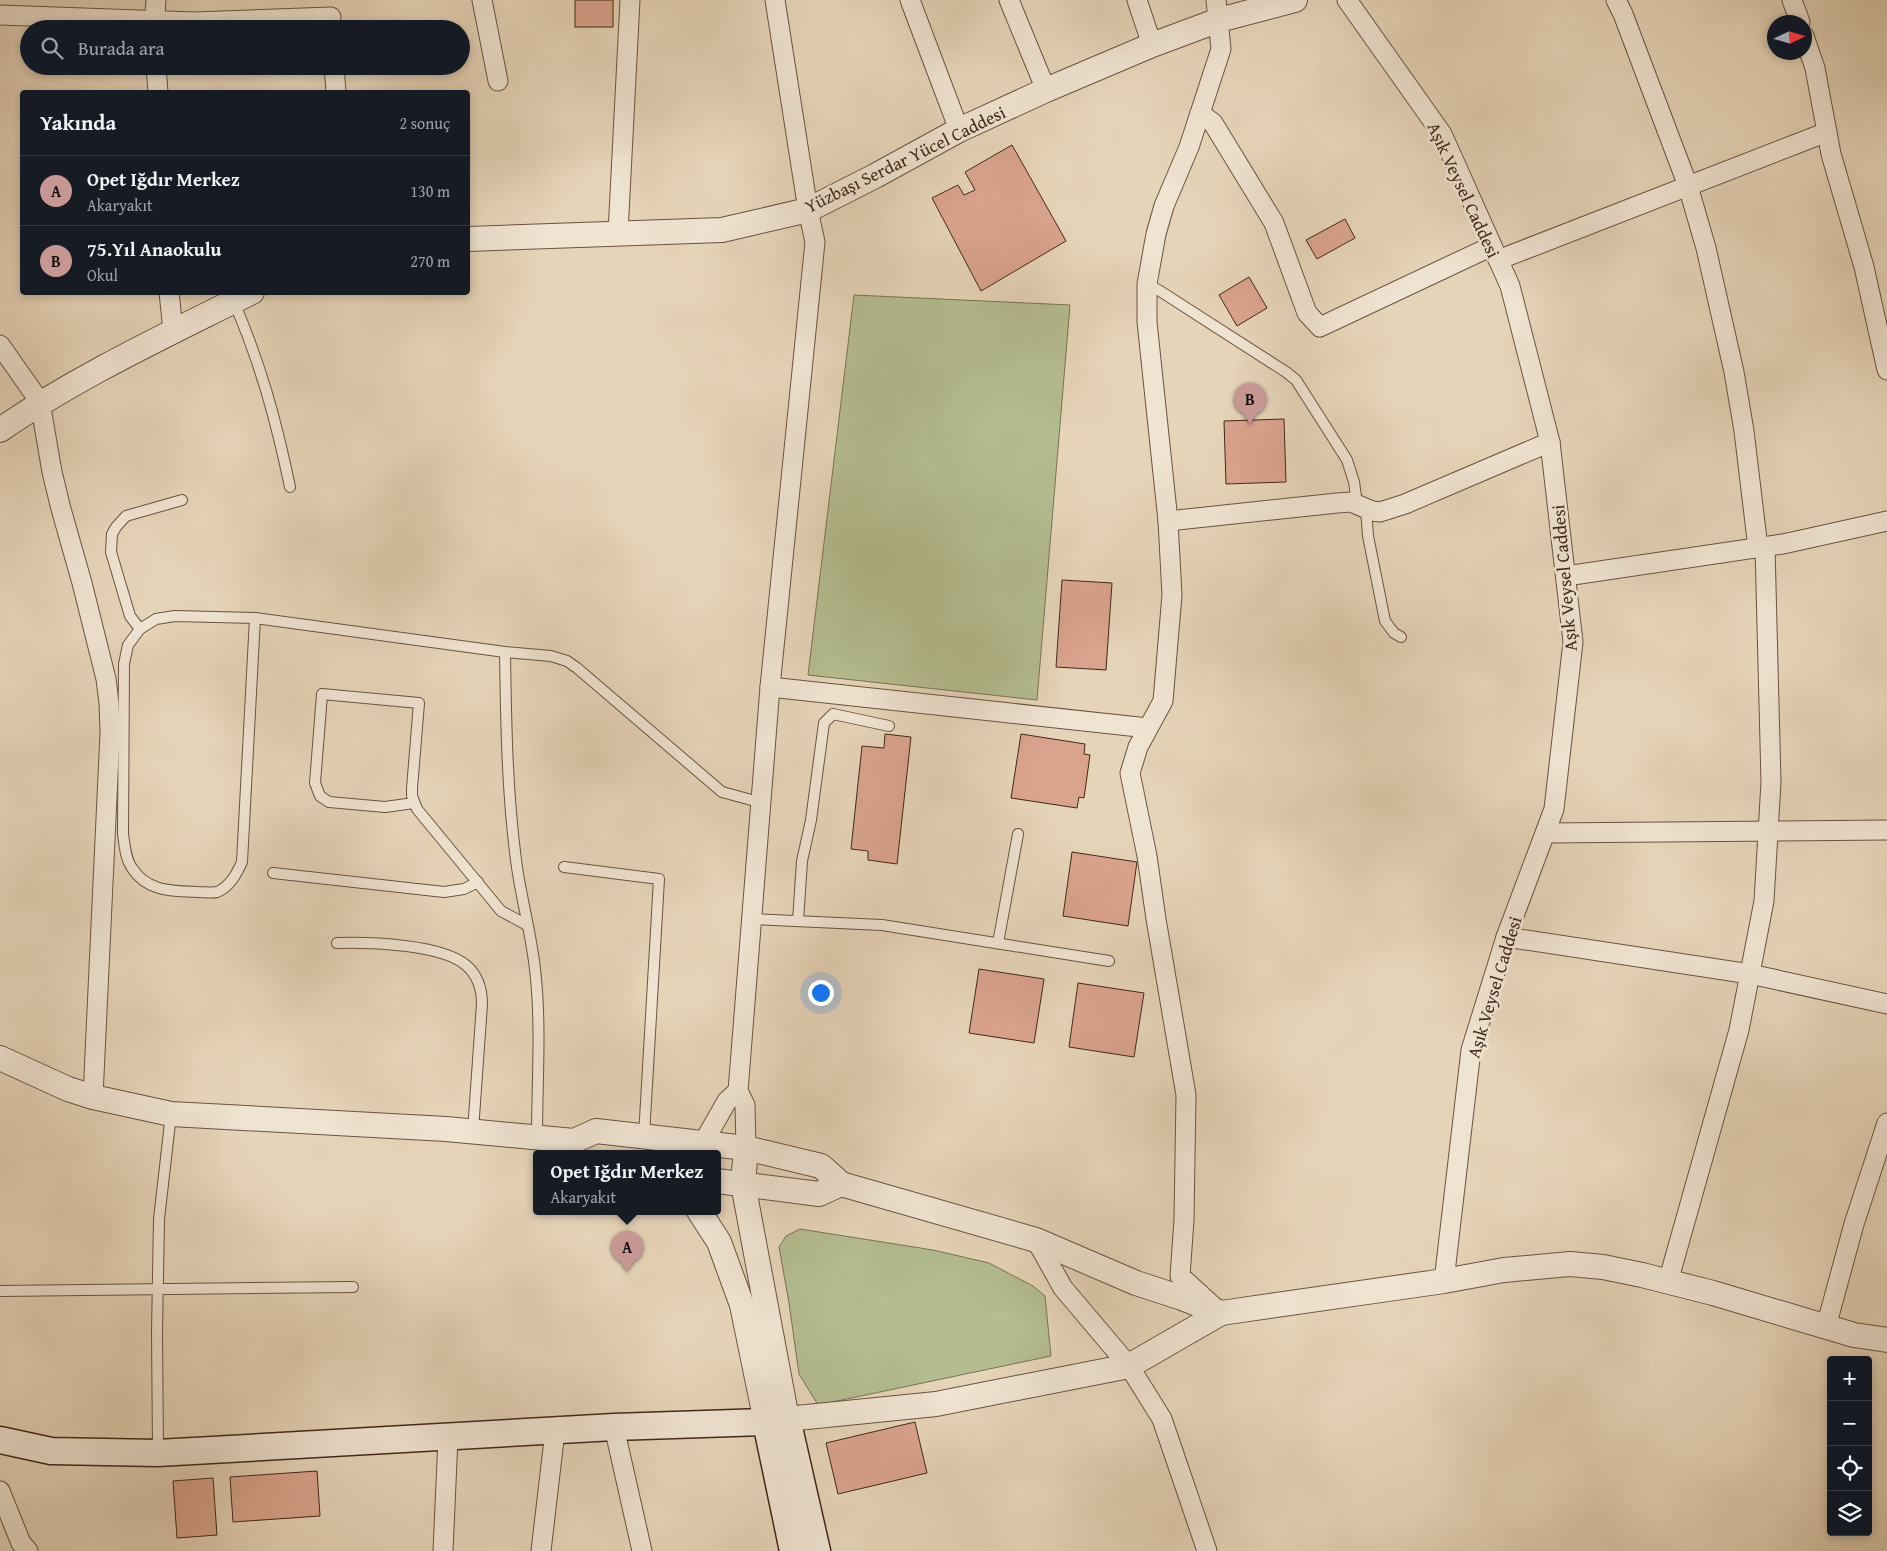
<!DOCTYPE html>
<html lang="tr">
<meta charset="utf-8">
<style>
:root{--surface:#171b24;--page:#20242c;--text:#f1f3f6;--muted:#9ea1a6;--line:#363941;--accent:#c59692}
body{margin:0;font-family:"Gentium Book Plus",serif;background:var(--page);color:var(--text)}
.controls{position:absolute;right:15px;bottom:15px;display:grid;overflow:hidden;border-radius:5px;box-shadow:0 2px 8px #0003}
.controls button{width:45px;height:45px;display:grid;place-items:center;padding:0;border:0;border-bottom:1px solid var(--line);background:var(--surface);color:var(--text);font:25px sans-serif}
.compass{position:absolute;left:1767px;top:15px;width:45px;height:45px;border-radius:50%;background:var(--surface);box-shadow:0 2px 8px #0003;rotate:86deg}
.you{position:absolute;left:820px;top:992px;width:18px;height:18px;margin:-12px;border:4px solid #fff;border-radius:50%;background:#1a73e8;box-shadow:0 0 0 8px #1a73e833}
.badge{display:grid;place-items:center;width:32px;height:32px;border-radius:50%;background:var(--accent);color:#111;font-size:16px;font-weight:700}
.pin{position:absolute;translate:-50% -41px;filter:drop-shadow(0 1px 2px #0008)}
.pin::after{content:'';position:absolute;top:26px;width:18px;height:15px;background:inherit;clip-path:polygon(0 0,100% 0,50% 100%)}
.popup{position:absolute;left:533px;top:1150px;width:188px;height:65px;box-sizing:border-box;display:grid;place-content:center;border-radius:5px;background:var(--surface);filter:drop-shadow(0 1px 4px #0005);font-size:16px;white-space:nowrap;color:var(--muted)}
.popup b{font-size:19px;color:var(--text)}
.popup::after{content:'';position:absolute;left:50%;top:100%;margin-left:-10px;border:10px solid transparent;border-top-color:var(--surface)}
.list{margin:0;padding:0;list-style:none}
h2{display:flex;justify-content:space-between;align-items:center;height:65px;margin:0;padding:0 20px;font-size:21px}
h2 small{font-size:16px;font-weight:400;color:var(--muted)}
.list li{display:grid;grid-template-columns:32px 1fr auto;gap:15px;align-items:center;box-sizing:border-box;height:70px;padding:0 20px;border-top:1px solid var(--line)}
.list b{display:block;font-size:19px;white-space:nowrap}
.list p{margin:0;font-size:16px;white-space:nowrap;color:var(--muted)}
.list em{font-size:16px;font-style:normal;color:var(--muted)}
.icon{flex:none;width:28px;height:28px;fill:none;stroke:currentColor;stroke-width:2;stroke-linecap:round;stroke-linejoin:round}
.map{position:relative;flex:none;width:1887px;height:1551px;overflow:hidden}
.search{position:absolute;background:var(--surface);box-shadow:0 2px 8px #0003;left:20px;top:20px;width:450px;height:55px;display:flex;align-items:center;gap:12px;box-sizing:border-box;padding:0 18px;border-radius:28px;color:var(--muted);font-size:19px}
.panel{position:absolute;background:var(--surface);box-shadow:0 2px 8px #0003;left:20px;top:90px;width:450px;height:205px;border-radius:5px}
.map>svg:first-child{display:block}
.green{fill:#b3bd90;stroke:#7a7254}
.building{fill:#daa38d;stroke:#412819}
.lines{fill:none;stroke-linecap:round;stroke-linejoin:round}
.service-casing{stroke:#6a5341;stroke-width:12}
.minor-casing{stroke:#6a5341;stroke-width:21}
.tertiary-casing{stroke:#6a5341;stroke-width:26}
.secondary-casing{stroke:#412819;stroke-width:29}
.service{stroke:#efe3d1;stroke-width:10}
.minor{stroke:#efe3d1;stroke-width:19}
.tertiary{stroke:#efe3d1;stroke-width:24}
.secondary{stroke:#efe3d1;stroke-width:26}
.labels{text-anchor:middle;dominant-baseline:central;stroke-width:5;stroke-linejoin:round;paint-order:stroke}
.street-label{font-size:18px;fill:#412819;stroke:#efe3d1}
</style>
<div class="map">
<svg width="1887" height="1551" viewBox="0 0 1887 1551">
<rect width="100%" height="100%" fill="#e6d4b8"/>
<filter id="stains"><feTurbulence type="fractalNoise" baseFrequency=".004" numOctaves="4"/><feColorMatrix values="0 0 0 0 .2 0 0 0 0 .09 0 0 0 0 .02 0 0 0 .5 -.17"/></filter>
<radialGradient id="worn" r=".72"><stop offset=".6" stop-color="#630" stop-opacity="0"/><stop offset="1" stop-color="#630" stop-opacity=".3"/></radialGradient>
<g class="green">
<path d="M854,295L1070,305L1037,700L808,675Z"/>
<path d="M800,1229L933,1250L989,1263L1033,1286L1045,1296L1051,1356L818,1405L799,1374L789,1303L779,1247L786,1236Z"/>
</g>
<g class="building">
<rect x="575" y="0" width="38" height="27"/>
<path d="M1012,145L1066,241L981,291L932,198L958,185L964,195L975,190L965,172Z"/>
<path d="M1345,219L1355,238L1317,259L1306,240Z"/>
<path d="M1249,277L1267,308L1237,326L1219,295Z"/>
<path d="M1284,419L1286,482L1226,484L1224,421Z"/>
<path d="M1062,580L1112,583L1106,670L1056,667Z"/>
<path d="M885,734L911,737L897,864L868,860V851L851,849L862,746L884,748Z"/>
<path d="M1021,734L1085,744L1084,754L1090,755L1084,798L1079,797L1077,808L1011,798Z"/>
<path d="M1072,852L1137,862L1128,926L1063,916Z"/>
<path d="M979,969L1044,979L1034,1043L969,1033Z"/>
<path d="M1078,983L1144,993L1134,1057L1069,1047Z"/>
<path d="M915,1422L927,1473L838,1494L826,1443Z"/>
<path d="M317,1471L320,1516L233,1522L230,1477Z"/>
<path d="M213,1478L217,1535L177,1538L173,1481Z"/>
</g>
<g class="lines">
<g class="service-casing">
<g id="service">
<path d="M1147,284L1160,291L1286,372L1296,380L1347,460L1354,482L1357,504"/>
<path d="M234,302C261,365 276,420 290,487"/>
<path d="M1366,508L1368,536L1385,621L1394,633L1401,637"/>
<path d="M255,618L242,862C237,873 230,887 217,892C212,893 204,892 198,892C173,891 147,892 132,868C125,858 125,846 123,834L124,664L128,645L140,629L156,619L175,616L255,618L505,652L551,656L567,661L577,668L722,792L759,802"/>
<path d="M140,629L130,616L111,552L112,534L116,527L126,516L182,500"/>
<path d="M505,652C506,722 507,791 516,860C521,900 533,939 536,979C541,1031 537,1085 537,1138"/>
<path d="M414,803L385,807L329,802L320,796L315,783L322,694L419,703L412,788V796L417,809L501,911L527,925"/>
<path d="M564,867L659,879L644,1136"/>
<path d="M273,873L444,892L464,889L478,882"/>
<path d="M751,919L882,925L1109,961"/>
<path d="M798,921L802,861L811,820L824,723L833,714L889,726"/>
<path d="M337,943C368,942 443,944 467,966C478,976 482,990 482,1004L473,1131"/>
<path d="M998,943L1018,834"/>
<path d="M0,1291L353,1287"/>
<path d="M158,1452L157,1332L159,1219L171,1114"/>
</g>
</g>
<g class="minor-casing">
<g id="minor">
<path d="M482,0L498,81"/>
<path d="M910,0L959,130"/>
<path d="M1009,0L1046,90"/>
<path d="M1137,0L1152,45"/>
<path d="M1347,0L1442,134L1510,286L1550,442L1573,642L1554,809L1506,937L1471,1050L1444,1281"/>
<path d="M1616,0L1623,14L1688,186L1706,248L1734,372L1744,431L1758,548"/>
<path d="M1792,0L1800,22"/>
<path d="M0,15L194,22L331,17"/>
<path d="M154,29L156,0"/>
<path d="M1804,36L1815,68L1831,154L1864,267L1887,370"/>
<path d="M156,66L158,92"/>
<path d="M334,66L336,92"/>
<path d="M1200,113L1213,123L1274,223L1307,313L1320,327L1492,246"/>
<path d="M618,233L630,0"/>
<path d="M1498,260L1827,132"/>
<path d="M169,292L173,331"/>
<path d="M0,345L40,402L52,472L61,509L82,583L106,679L109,703L110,733L93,1097"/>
<path d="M1168,521L1337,503L1351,502L1372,511L1380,512L1405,504L1550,442"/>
<path d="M1566,576L1783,544L1887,521"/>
<path d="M770,687L1148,728"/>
<path d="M1546,833L1887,830"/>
<path d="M1506,937L1750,974L1887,1004"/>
<path d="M703,1143L727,1101L738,1091"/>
<path d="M746,1148L745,1105L738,1091L770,687L815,242L808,210L775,0"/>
<path d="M1036,1240L1063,1288L1129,1366L1162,1419L1207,1551"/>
<path d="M1668,1282L1739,1030L1764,901L1771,782L1765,547"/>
<path d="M1214,1307L1180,1276L1184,1220L1186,1095L1156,919L1147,856L1130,773L1138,747L1163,701L1172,595L1168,521L1147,322V284L1156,234L1164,206L1189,147L1221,49L1216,0"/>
<path d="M1826,1327L1854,1224L1887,1123"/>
<path d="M614,1427L642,1551"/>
<path d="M0,1491L21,1543L28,1551"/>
<path d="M443,1551L448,1438"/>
<path d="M541,1551L555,1431"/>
</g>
</g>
<g class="tertiary-casing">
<g id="tertiary">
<path d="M468,239L722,230L808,210L875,176L959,130L1046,90L1152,45L1219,20L1295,0"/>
<path d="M0,430C78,376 167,335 252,292"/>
<path d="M0,1058L68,1089L93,1097L171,1114L446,1129L574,1141L596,1131L746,1148L821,1166L841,1184L1036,1240L1136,1283L1182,1298L1221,1313L1444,1281L1504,1270L1570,1264L1603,1267L1642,1275L1713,1293L1854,1335L1887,1340"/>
<path d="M746,1148L743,1184L787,1419L936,1404L1129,1366L1221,1313"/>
<path d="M717,1181L819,1194L841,1184"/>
<path d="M699,1211L719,1242L742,1305L766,1422"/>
</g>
</g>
<g class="secondary-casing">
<g id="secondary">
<path d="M766,1422L793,1551"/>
<path d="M0,1440L51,1451L158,1453L614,1427L766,1422L787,1419L817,1551"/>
</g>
</g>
<use href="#service" class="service"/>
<use href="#minor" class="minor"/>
<use href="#tertiary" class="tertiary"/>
<use href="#secondary" class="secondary"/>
</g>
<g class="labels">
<g class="street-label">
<text transform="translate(905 159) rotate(-26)">Yüzbaşı Serdar Yücel Caddesi</text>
<text transform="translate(1464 190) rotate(65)">Aşık Veysel Caddesi</text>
<text transform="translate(1564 578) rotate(-95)">Aşık Veysel Caddesi</text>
<text transform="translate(1494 987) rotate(-73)">Aşık Veysel Caddesi</text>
</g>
</g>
<rect width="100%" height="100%" filter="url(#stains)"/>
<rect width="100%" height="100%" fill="url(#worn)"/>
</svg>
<div class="controls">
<button>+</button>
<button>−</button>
<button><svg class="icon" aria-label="locate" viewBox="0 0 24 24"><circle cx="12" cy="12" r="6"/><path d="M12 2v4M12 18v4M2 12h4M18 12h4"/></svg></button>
<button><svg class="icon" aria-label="layers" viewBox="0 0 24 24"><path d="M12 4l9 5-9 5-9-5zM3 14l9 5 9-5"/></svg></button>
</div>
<svg class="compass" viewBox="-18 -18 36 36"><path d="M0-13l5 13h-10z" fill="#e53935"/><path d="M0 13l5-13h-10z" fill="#9ea1a6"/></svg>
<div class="you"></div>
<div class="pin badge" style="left:627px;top:1272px">A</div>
<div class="popup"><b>Opet Iğdır Merkez</b>Akaryakıt</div>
<div class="pin badge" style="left:1250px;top:424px">B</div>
<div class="search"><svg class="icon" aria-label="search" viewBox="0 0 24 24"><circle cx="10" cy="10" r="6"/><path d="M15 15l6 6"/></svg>Burada ara</div>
<section class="panel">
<h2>Yakında<small>2 sonuç</small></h2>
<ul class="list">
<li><span class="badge">A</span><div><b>Opet Iğdır Merkez</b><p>Akaryakıt</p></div><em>130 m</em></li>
<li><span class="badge">B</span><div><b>75.Yıl Anaokulu</b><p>Okul</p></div><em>270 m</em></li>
</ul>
</section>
</div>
